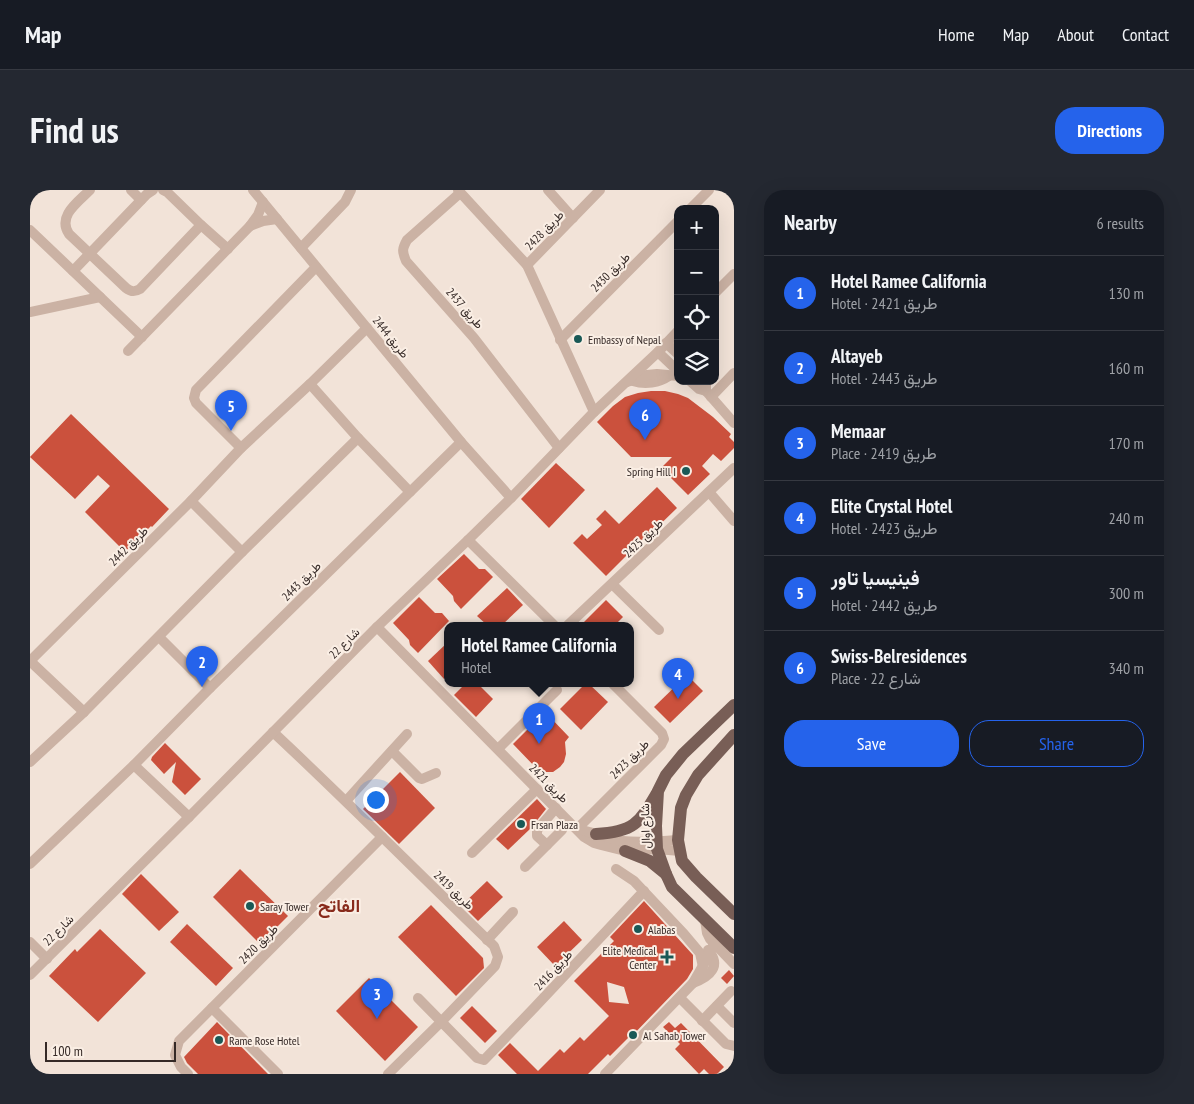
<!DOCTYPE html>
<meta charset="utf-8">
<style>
:root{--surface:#171b24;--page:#242831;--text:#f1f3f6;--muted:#9ea1a6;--line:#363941;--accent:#2563eb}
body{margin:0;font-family:"PT Sans Narrow",Vazirmatn,sans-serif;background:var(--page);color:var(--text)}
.controls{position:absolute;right:15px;top:15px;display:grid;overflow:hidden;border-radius:10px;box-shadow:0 5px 20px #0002}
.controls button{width:45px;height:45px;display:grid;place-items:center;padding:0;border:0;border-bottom:1px solid var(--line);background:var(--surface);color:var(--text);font:25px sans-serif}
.scale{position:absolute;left:15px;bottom:12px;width:131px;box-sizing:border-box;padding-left:5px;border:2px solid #352926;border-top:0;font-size:14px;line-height:18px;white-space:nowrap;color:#352926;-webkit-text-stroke:4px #faeee4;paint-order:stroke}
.you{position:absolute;left:345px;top:609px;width:18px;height:18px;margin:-12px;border:4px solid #fff;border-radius:50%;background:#1a73e8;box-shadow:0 0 0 8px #1a73e833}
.badge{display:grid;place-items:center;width:32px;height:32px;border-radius:50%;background:var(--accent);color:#fff;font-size:16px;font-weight:700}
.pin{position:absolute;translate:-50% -41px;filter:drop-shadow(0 1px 2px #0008)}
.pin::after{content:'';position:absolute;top:26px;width:18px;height:15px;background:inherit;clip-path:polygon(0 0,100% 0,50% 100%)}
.popup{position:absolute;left:414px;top:432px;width:190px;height:65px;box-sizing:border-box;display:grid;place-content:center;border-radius:10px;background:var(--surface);filter:drop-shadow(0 1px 4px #0005);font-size:16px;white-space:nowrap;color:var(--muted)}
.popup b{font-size:19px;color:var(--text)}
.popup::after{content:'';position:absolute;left:50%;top:100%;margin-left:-10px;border:10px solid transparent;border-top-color:var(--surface)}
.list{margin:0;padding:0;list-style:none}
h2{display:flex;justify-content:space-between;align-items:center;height:65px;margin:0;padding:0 20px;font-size:21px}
h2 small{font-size:16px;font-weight:400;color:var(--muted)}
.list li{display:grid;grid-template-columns:32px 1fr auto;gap:15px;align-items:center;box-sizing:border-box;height:75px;padding:0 20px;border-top:1px solid var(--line)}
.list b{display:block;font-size:19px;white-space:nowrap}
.list p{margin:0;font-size:16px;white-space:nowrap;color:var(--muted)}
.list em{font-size:16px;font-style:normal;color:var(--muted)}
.actions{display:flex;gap:10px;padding:15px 20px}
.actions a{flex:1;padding:11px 0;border:1px solid var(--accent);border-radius:20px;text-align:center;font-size:18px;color:var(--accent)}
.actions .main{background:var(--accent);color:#fff}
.icon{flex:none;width:28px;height:28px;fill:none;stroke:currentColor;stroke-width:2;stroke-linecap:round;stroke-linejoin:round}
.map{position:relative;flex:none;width:704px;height:884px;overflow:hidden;border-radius:20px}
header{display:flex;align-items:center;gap:30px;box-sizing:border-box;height:70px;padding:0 25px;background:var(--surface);border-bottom:1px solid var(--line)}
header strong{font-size:24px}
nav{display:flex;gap:28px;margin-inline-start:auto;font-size:18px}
.intro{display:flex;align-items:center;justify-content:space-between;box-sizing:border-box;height:120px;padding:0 30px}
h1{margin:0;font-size:35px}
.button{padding:12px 22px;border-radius:20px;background:var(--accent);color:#fff;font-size:18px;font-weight:700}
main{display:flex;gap:30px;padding:0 30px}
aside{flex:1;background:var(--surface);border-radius:20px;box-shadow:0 5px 20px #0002}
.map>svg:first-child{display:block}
.building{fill:#cb513d;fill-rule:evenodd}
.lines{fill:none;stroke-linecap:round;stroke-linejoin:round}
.minor{stroke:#cbb2a4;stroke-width:10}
.major{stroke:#785e56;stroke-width:12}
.poi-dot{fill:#1a5956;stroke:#faeee4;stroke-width:2}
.labels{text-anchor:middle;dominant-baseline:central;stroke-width:4;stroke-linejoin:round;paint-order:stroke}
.street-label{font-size:12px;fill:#352926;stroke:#faeee4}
.poi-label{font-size:12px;fill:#352926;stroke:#faeee4;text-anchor:start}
.district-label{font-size:18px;font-weight:bold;fill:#882a1b;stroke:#faeee4}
</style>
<header>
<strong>Map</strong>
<nav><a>Home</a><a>Map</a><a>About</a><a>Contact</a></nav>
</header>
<div class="intro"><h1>Find us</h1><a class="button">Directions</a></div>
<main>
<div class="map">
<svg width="704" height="884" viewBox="0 0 704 884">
<rect width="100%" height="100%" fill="#f2e3d8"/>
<g class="building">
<path d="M621,201H635L648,204L658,208L683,227L701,244L699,247L704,252V258L691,271L683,264L672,276L680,284L658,305L631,278L642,267H601L567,232L583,216L595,207L608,203Z"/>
<path d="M41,224L139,319L122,337L121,336L95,362L55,322L80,296L68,285L45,309L0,267Z"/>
<path d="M526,273L555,300L519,338L491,309Z"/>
<path d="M627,297L647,318L614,350L613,349L576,386L543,353L552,344L557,349L572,335L566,329L575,320L589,334Z"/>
<path d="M434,364L449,379H455L463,387L431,419L424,411L423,406L407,389Z"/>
<path d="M477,398L493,415L472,435H457L447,426Z"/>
<path d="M389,407L405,423H412L419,431L388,463L380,455L379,450L363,433Z"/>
<path d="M576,410L593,427L585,435H551Z"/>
<path d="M418,452V486L414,489L398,471Z"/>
<path d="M657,485L673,501L640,533L624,517Z"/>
<path d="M436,493H447L463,509L446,527L424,505Z"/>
<path d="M556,493H558L578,512L551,540L530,519Z"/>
<path d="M518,525L539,547L535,552L536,564L534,572L530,577L523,582H515L508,580L483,554L507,530L510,533Z"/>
<path d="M135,553L171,589L155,605L142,592L146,572L134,584L121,570L122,567Z"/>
<path d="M370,582L405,618L369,654L333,619Z"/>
<path d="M507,609L516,619L501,638L478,660L466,649Z"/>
<path d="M210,679L258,726L230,754L183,707Z"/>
<path d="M111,684L149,722L129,741L92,704Z"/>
<path d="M457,691L473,707L448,731L432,715Z"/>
<path d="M614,711L663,765V779L657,789L600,848L599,847L580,866L578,864L558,884H487L468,865L480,853L508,881L530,859L534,863L550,847L554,851L579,826L544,791L584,751L580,747ZM577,792L594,797L599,814L579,812Z"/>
<path d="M401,715L453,768L454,778L426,806L368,747Z"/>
<path d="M534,731L552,750L525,776L507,757Z"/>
<path d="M157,734L203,778L186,796L140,752Z"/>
<path d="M70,739L116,783L68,832L19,786L45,759L47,762Z"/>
<path d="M699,780L704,786L697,794L691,788Z"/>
<path d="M339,788L388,837L355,871L306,821Z"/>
<path d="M442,816L467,841L455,853L430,828Z"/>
<path d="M187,832L238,884H168L157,873L154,867Z"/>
<path d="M639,832L645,838L651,833L694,877L687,884H679L674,879L669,884L645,859L650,854L633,837Z"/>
</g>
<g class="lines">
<g class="minor">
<path d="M60,0C48,12 27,26 39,44L96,98C101,102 105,102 110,99L171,35"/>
<path d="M101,0L111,10"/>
<path d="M133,0L137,2L171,35L198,59"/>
<path d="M223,0L431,252L481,308"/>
<path d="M428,0L497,75L564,222"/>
<path d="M518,0L543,28"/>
<path d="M430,3L377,50C372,59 372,61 376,71L444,148L529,258"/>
<path d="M660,19L679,0"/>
<path d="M220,36L233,31L247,29"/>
<path d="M0,40L112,147"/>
<path d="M271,58L315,12L321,0"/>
<path d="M497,75L570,0"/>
<path d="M43,81L117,4L123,0"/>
<path d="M685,103L704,84"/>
<path d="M0,122L70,107"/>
<path d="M530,150L648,31"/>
<path d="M636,153L648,164"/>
<path d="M98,161L220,36L228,25L233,12"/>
<path d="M628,162L648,181"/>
<path d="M603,191C615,195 629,193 639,186"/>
<path d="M660,191L669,199L676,201"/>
<path d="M673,191L676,195V201L704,233"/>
<path d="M597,192L617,185L627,184L648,186"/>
<path d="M280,194L328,248L380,302"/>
<path d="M681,207L704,183"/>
<path d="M211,258L166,213L164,208L166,200L286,77"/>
<path d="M679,302L704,331"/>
<path d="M161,311L212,362"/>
<path d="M438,350L524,435"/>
<path d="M582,394L629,440"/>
<path d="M538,435L704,278"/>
<path d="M347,437L554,647L564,653L571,655L595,661L627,659L650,661"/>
<path d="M129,447L180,498"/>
<path d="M0,471L161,311L211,258L280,194L337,138"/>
<path d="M0,471L54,522"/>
<path d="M243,542C318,612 390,685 464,756L468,767L465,776L411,832L358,884"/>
<path d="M468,559L527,500"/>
<path d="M362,561L389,588L392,589L406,583"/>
<path d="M0,572L54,522L212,362L328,248"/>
<path d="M104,575L159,627"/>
<path d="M316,611L377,544"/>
<path d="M547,639L631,555L634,549L632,543L582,493"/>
<path d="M547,639C563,642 577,649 593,651C611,653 630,651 648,650"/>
<path d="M517,655L507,646V640L526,618"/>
<path d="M442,663L507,599"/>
<path d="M0,674L104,575L180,498L431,252"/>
<path d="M495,677L532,640"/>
<path d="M586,679L604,691L654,744L670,763L673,777"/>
<path d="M675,730L677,743L680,749L704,774"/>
<path d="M457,750L483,722"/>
<path d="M0,752L17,769"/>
<path d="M0,785L159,627L347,437L438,350L481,308L564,222L628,162L648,141"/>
<path d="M663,793C680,787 692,776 678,760"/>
<path d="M388,808L447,868L454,870L504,818L614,701"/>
<path d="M650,808L696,854L704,856"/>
<path d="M687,816L704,833"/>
<path d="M182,818L248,884"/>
<path d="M672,831L701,801"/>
<path d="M158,884L151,877L145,865L149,851L352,647"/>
<path d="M575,884L663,793L675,772L684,754"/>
</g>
<g class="major">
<path d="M704,515L653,564L636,585L628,601L626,636L627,659L636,684L642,697L704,758"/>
<path d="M704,545L668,585L656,605L651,618L648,650L652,671L666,687L704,724"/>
<path d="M566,644C603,642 609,634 627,603"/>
<path d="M595,661L620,671L636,684"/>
</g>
</g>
<g class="poi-dot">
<circle cx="548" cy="149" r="5"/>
<circle cx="656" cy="281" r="5"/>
<circle cx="491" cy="634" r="5"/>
<circle cx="220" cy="716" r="5"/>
<circle cx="608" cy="739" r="5"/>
<path d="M634.5 759.5h5v5h5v5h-5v5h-5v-5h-5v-5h5z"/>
<circle cx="603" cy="845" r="5"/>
<circle cx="189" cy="850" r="5"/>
</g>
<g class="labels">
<g class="street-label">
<text transform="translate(514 40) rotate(-46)">طريق 2428</text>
<text transform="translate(580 82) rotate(-45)">طريق 2430</text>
<text transform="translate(435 118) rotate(49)">طريق 2437</text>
<text transform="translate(361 147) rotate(51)">طريق 2444</text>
<text transform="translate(613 348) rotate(-44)">طريق 2425</text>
<text transform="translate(98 356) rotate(-45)">طريق 2442</text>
<text transform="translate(271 391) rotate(-45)">طريق 2443</text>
<text transform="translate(314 453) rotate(-45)">شارع 22</text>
<text transform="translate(599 569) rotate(-45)">طريق 2423</text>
<text transform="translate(519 593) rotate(45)">طريق 2421</text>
<text transform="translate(615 636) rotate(-91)">شارع اوال</text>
<text transform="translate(424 700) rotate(44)">طريق 2419</text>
<text transform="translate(28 740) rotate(-45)">شارع 22</text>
<text transform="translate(228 754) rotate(-45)">طريق 2420</text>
<text transform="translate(523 780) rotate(-47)">طريق 2416</text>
</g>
<g class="poi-label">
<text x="558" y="149">Embassy of Nepal</text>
<text x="646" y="281" text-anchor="end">Spring Hill I</text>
<text x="501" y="634">Frsan Plaza</text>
<text x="230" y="716">Saray Tower</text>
<text x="618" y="739">Alabas</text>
<text x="626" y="760" text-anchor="end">Elite Medical<tspan x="626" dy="14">Center</tspan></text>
<text x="613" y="845">Al Sahab Tower</text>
<text x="199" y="850">Rame Rose Hotel</text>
</g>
<g class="district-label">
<text x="309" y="715">الفاتح</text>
</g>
</g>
</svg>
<div class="controls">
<button>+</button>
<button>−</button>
<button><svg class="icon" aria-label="locate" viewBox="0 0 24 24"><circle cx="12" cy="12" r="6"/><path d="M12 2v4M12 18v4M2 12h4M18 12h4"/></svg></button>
<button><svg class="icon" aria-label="layers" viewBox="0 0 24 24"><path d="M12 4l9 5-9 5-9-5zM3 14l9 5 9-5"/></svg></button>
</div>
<div class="scale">100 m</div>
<div class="you"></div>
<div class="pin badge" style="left:509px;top:554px">1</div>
<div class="popup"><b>Hotel Ramee California</b>Hotel</div>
<div class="pin badge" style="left:172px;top:497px">2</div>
<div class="pin badge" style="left:347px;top:829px">3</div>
<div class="pin badge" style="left:648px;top:509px">4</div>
<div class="pin badge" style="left:201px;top:241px">5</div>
<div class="pin badge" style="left:615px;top:250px">6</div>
</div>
<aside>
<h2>Nearby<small>6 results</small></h2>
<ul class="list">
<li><span class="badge">1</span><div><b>Hotel Ramee California</b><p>Hotel · طريق 2421</p></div><em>130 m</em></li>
<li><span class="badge">2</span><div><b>Altayeb</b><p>Hotel · طريق 2443</p></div><em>160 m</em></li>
<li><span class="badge">3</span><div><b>Memaar</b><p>Place · طريق 2419</p></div><em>170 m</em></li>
<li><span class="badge">4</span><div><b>Elite Crystal Hotel</b><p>Hotel · طريق 2423</p></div><em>240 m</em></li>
<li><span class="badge">5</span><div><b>فينيسيا تاور</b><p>Hotel · طريق 2442</p></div><em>300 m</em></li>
<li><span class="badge">6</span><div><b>Swiss-Belresidences</b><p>Place · شارع 22</p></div><em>340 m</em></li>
</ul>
<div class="actions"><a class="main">Save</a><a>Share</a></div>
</aside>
</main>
